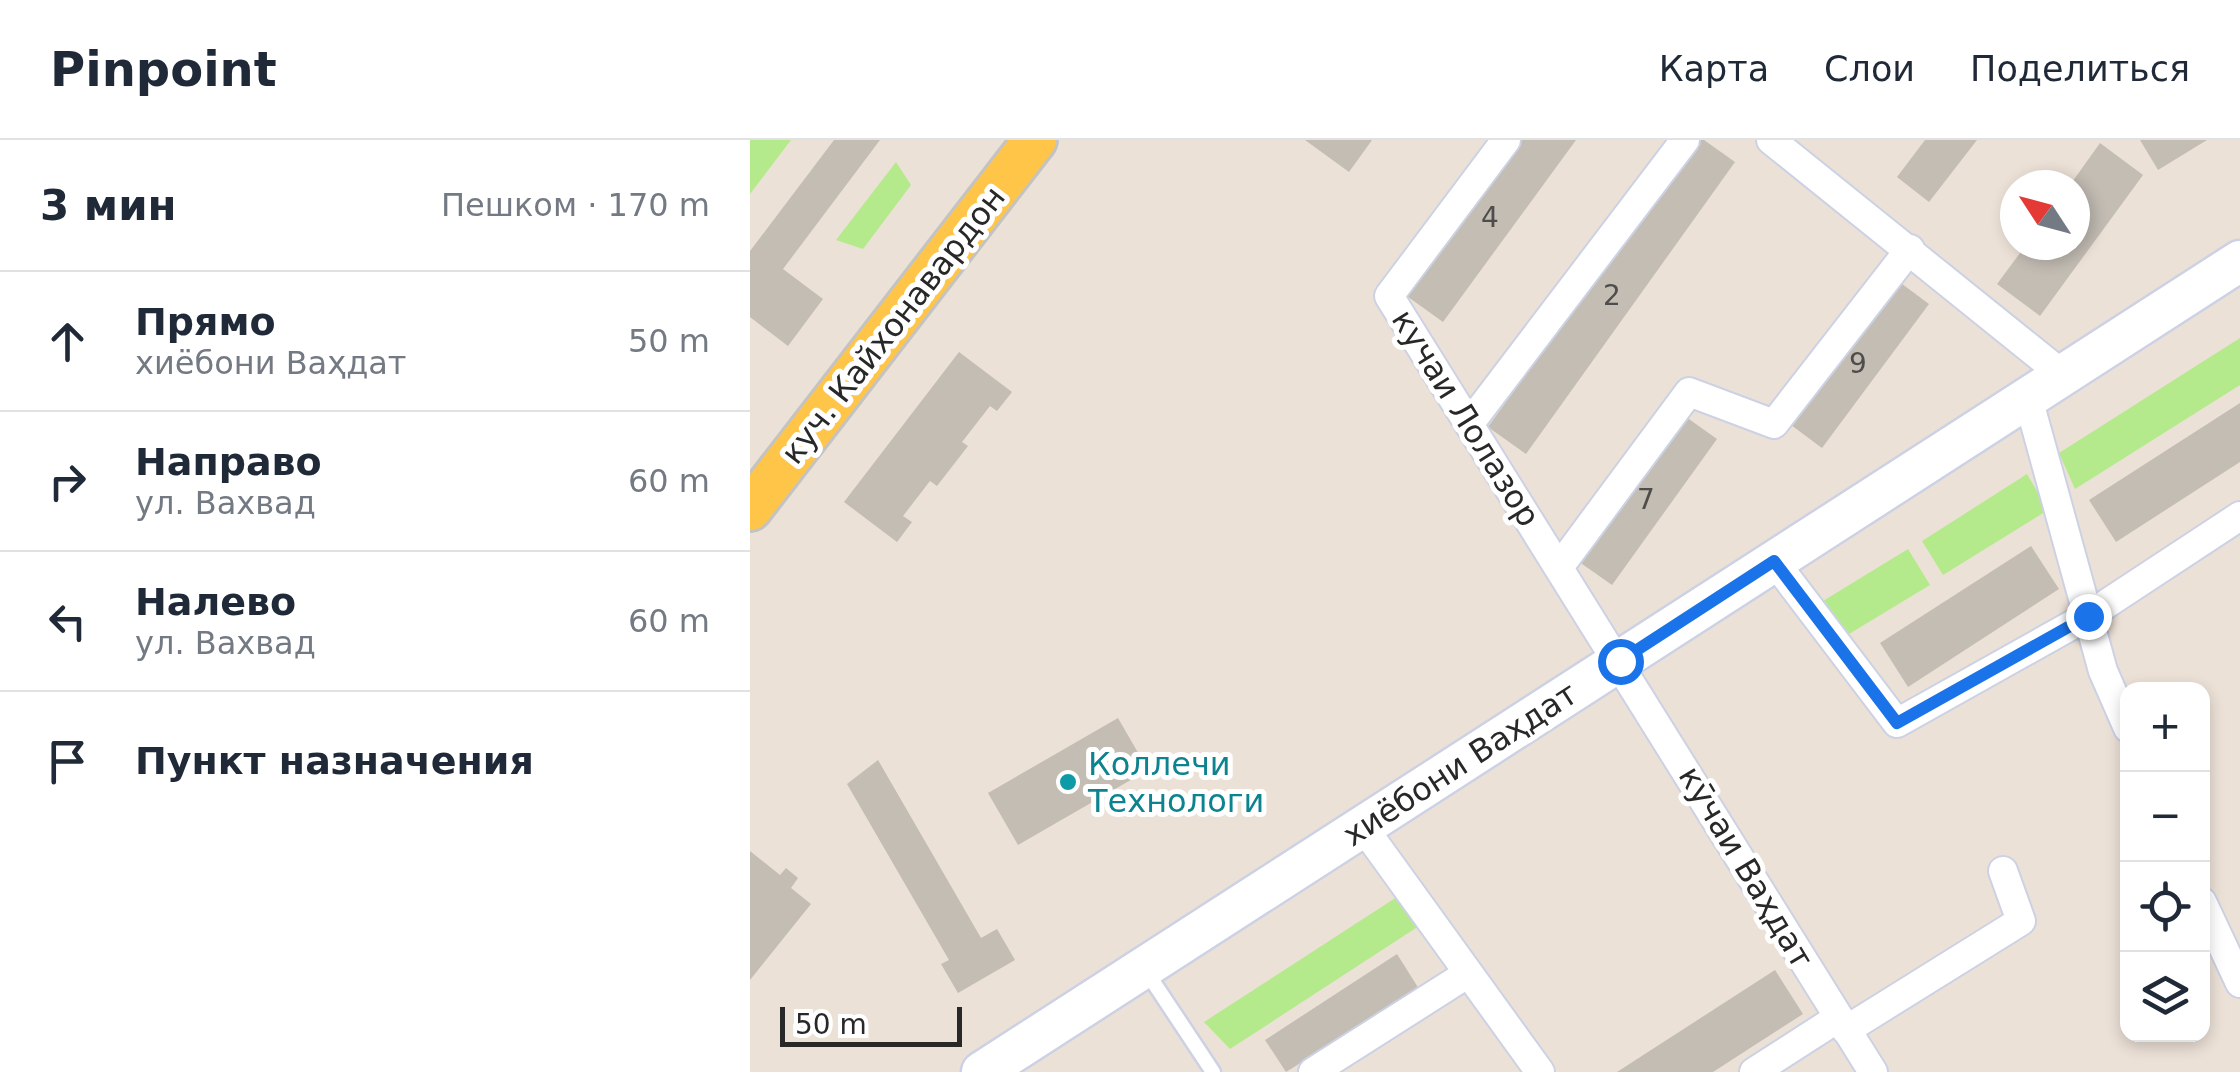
<!DOCTYPE html>
<html lang="ru">
<meta charset="utf-8">
<style>
:root{--surface:#fff;--page:#f2f2f3;--text:#1f2937;--muted:#747a83;--line:#e0e1e3}
body{margin:0;font-family:"DejaVu Sans",sans-serif;background:var(--page);color:var(--text)}
.controls{position:absolute;right:30px;bottom:30px;display:grid;overflow:hidden;border-radius:20px;box-shadow:0 5px 15px #0003}
.controls button{width:90px;height:90px;display:grid;place-items:center;padding:0;border:0;border-bottom:2px solid var(--line);background:var(--surface);color:var(--text);font:50px sans-serif}
.compass{position:absolute;left:1250px;top:30px;width:90px;height:90px;border-radius:50%;background:var(--surface);box-shadow:0 5px 15px #0003;rotate:306deg}
.scale{position:absolute;left:30px;bottom:25px;width:182px;box-sizing:border-box;padding-left:10px;border:5px solid #282828;border-top:0;font-size:28px;line-height:35px;white-space:nowrap;color:#282828;-webkit-text-stroke:8px #fff;paint-order:stroke}
.stop{position:absolute;width:30px;height:30px;margin:-22px;border:8px solid #1a73e8;border-radius:50%;background:#fff}
.stop.end{background:#1a73e8;border-color:#fff;box-shadow:0 2px 10px #0008}
.list{margin:0;padding:0;list-style:none}
h2{display:flex;justify-content:space-between;align-items:center;height:130px;margin:0;padding:0 40px;font-size:42px}
h2 small{font-size:32px;font-weight:400;color:var(--muted)}
.list li{display:grid;grid-template-columns:65px 1fr auto;gap:30px;align-items:center;box-sizing:border-box;height:140px;padding:0 40px;border-top:2px solid var(--line)}
.list b{display:block;font-size:38px;white-space:nowrap}
.list p{margin:0;font-size:32px;white-space:nowrap;color:var(--muted)}
.list em{font-size:32px;font-style:normal;color:var(--muted)}
.icon{flex:none;width:55px;height:55px;fill:none;stroke:currentColor;stroke-width:2;stroke-linecap:round;stroke-linejoin:round}
.map{position:relative;flex:none;width:1490px;height:932px;overflow:hidden}
header{display:flex;align-items:center;gap:60px;box-sizing:border-box;height:140px;padding:0 50px;background:var(--surface);border-bottom:2px solid var(--line)}
header strong{font-size:48px}
nav{display:flex;gap:55px;margin-inline-start:auto;font-size:35px}
main{display:flex}
aside{flex:1;background:var(--surface)}
.map>svg:first-child{display:block}
.green{fill:#b4ea8c}
.building{fill:#c3bdb4}
.lines{fill:none;stroke-linecap:round;stroke-linejoin:round}
.lane-casing{stroke:#ccd2e3;stroke-width:19}
.street-casing{stroke:#ccd2e3;stroke-width:32}
.secondary-casing{stroke:#ccd2e3;stroke-width:45}
.primary-casing{stroke:#c3c3c3;stroke-width:48}
.lane{stroke:#fff;stroke-width:14}
.street{stroke:#fff;stroke-width:28}
.secondary{stroke:#fff;stroke-width:40}
.primary{stroke:#ffc549;stroke-width:42}
.route{stroke:#1a73e8;stroke-width:12}
.culture-dot{fill:#0f9aa8;stroke:#fff;stroke-width:4}
.labels{text-anchor:middle;dominant-baseline:central;stroke-width:10;stroke-linejoin:round;paint-order:stroke}
.number-label{font-size:28px;fill:#4f4d4b}
.street-label{font-size:32px;fill:#282828;stroke:#fff}
.culture-label{font-size:32px;fill:#0d838f;stroke:#fff;text-anchor:start}
</style>
<header>
<strong>Pinpoint</strong>
<nav><a>Карта</a><a>Слои</a><a>Поделиться</a></nav>
</header>
<main>
<aside>
<h2>3 мин<small>Пешком · 170 m</small></h2>
<ul class="list">
<li><svg class="icon" aria-label="ahead" viewBox="0 0 24 24"><path d="M12 20V5M6 11l6-6 6 6"/></svg><div><b>Прямо</b><p>хиёбони Ваҳдат</p></div><em>50 m</em></li>
<li><svg class="icon" aria-label="right" viewBox="0 0 24 24"><path d="M7 20v-9h11M14 6l5 5-5 5"/></svg><div><b>Направо</b><p>ул. Вахвад</p></div><em>60 m</em></li>
<li><svg class="icon" aria-label="left" viewBox="0 0 24 24"><path d="M17 20v-9H6M10 6l-5 5 5 5"/></svg><div><b>Налево</b><p>ул. Вахвад</p></div><em>60 m</em></li>
<li><svg class="icon" aria-label="arrive" viewBox="0 0 24 24"><path d="M6 21V4h12l-3 4 3 4H6"/></svg><div><b>Пункт назначения</b></div></li>
</ul>
</aside>
<div class="map">
<svg width="1490" height="932" viewBox="0 0 1490 932">
<rect width="100%" height="100%" fill="#ece1d7"/>
<g class="green">
<path d="M0,0H41L0,54Z"/>
<path d="M146,22L161,45L113,109L86,100Z"/>
<path d="M1490,198V245L1325,349L1309,313Z"/>
<path d="M1277,334L1298,370L1193,435L1172,401Z"/>
<path d="M1158,409L1180,445L1099,494L1073,461Z"/>
<path d="M653,753L669,786L480,909L454,882Z"/>
</g>
<g class="building">
<path d="M84,0H130L33,129L73,159L38,206L0,177V111Z"/>
<path d="M555,0H622L599,32Z"/>
<path d="M766,0H826L693,182L654,154Z"/>
<path d="M944,0H954L985,22L776,314L738,287Z"/>
<path d="M1175,0H1227L1179,62L1147,37Z"/>
<path d="M1390,0H1457L1408,30Z"/>
<path d="M1350,3L1393,35L1290,176L1247,144L1276,105H1325V45H1320Z"/>
<path d="M1144,138L1179,164L1072,308L1037,282Z"/>
<path d="M209,212L262,252L247,271L240,266L212,302L218,306L187,346L180,341L153,376L162,382L147,402L94,362Z"/>
<path d="M1490,263V322L1366,402L1339,360Z"/>
<path d="M929,272L967,299L862,445L825,419Z"/>
<path d="M1281,406L1309,449L1158,547L1130,503Z"/>
<path d="M368,578L398,630L268,705L238,653Z"/>
<path d="M128,620L231,798L247,789L265,820L208,853L191,824L199,820L97,644Z"/>
<path d="M0,711L30,735L36,728L48,738L41,748L61,764L0,840Z"/>
<path d="M647,814L669,849L536,932L515,900Z"/>
<path d="M1025,830L1053,874L963,932H867Z"/>
</g>
<g class="lines">
<g class="lane-casing">
<path id="lane" d="M394,828L463,932"/>
</g>
<g class="street-casing">
<g id="street">
<path d="M756,0L639,156L1123,932"/>
<path d="M1021,0L1313,235"/>
<path d="M1278,258L1353,531L1378,588"/>
<path d="M720,283L935,0"/>
<path d="M1024,421L1147,583L1338,476L1490,376"/>
<path d="M810,426L939,252L1024,284L1160,109"/>
<path d="M613,687L790,932"/>
<path d="M1452,762L1490,843"/>
<path d="M1096,890L1271,781L1253,731"/>
<path d="M563,932L717,834"/>
<path d="M1004,932L1088,878"/>
</g>
</g>
<g class="secondary-casing">
<path id="secondary" d="M232,932L1490,121"/>
</g>
<g class="primary-casing">
<path id="primary" d="M0,369L285,0"/>
</g>
<use href="#lane" class="lane"/>
<use href="#street" class="street"/>
<use href="#secondary" class="secondary"/>
<use href="#primary" class="primary"/>
</g>
<g class="lines">
<path class="route" d="M870,521L1024,421L1147,583L1338,476"/>
</g>
<circle class="culture-dot" cx="318" cy="642" r="10"/>
<g class="labels">
<g class="number-label">
<text x="740" y="77">4</text>
<text x="862" y="155">2</text>
<text x="1108" y="223">9</text>
<text x="896" y="359">7</text>
</g>
<g class="street-label">
<text transform="translate(143 185) rotate(-52)">куч. Кайхонавардон</text>
<text transform="translate(716 278) rotate(58)">кучаи Лолазор</text>
<text transform="translate(710 624) rotate(-33)">хиёбони Ваҳдат</text>
<text transform="translate(996 727) rotate(59)">кӯчаи Ваҳдат</text>
</g>
<g class="culture-label">
<text x="338" y="624">Коллечи<tspan x="338" dy="37">Технологи</tspan></text>
</g>
</g>
</svg>
<div class="controls">
<button>+</button>
<button>−</button>
<button><svg class="icon" aria-label="locate" viewBox="0 0 24 24"><circle cx="12" cy="12" r="6"/><path d="M12 2v4M12 18v4M2 12h4M18 12h4"/></svg></button>
<button><svg class="icon" aria-label="layers" viewBox="0 0 24 24"><path d="M12 4l9 5-9 5-9-5zM3 14l9 5 9-5"/></svg></button>
</div>
<svg class="compass" viewBox="-18 -18 36 36"><path d="M0-13l5 13h-10z" fill="#e53935"/><path d="M0 13l5-13h-10z" fill="#747a83"/></svg>
<div class="scale">50 m</div>
<div class="stop" style="left:870px;top:521px"></div>
<div class="stop end" style="left:1338px;top:476px"></div>
</div>
</main>
